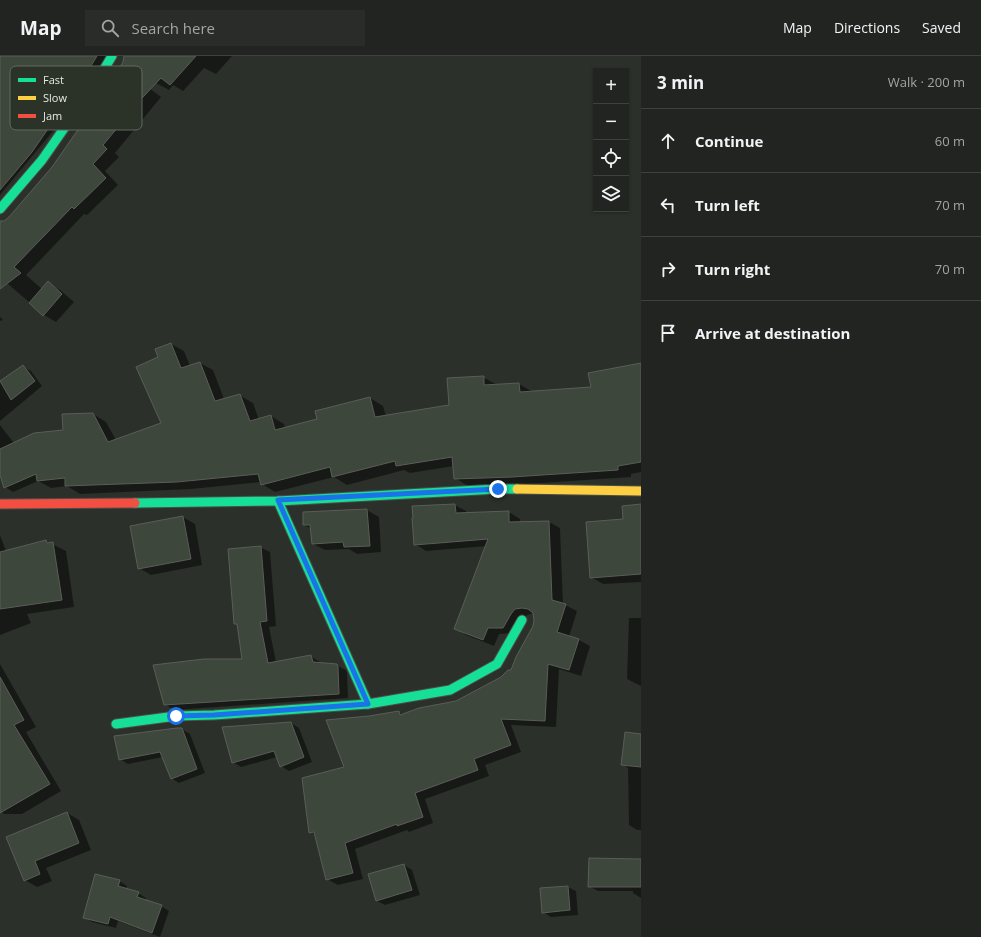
<!DOCTYPE html>
<meta charset="utf-8">
<style>
:root{--surface:#212420;--page:#292c29;--text:#f1f3f6;--muted:#a2a4a5;--line:#3e413e}
body{margin:0;font-family:"Open Sans",sans-serif;background:var(--page);color:var(--text)}
.controls{position:absolute;right:12px;top:12px;display:grid;overflow:hidden;border-radius:0px;box-shadow:0 1px 3px #0004}
.controls button{width:36px;height:36px;display:grid;place-items:center;padding:0;border:0;border-bottom:1px solid var(--line);background:var(--surface);color:var(--text);font:20px sans-serif}
.stop{position:absolute;width:12px;height:12px;margin:-9px;border:3px solid #1a73e8;border-radius:50%;background:#fff}
.stop.end{background:#1a73e8;border-color:#fff;box-shadow:0 1px 4px #0008}
.list{margin:0;padding:0;list-style:none}
h2{display:flex;justify-content:space-between;align-items:center;height:52px;margin:0;padding:0 16px;font-size:17px}
h2 small{font-size:13px;font-weight:400;color:var(--muted)}
.list li{display:grid;grid-template-columns:26px 1fr auto;gap:12px;align-items:center;box-sizing:border-box;height:64px;padding:0 16px;border-top:1px solid var(--line)}
.list b{display:block;font-size:15px;white-space:nowrap}
.list em{font-size:13px;font-style:normal;color:var(--muted)}
.icon{flex:none;width:22px;height:22px;fill:none;stroke:currentColor;stroke-width:2;stroke-linecap:round;stroke-linejoin:round}
.map{position:relative;flex:none;width:641px;height:881px;overflow:hidden}
header{display:flex;align-items:center;gap:24px;box-sizing:border-box;height:56px;padding:0 20px;background:var(--surface);border-bottom:1px solid var(--line)}
header strong{font-size:19px}
nav{display:flex;gap:22px;margin-inline-start:auto;font-size:14px}
.search{width:280px;height:36px;background:var(--page);display:flex;align-items:center;gap:10px;box-sizing:border-box;padding:0 14px;border-radius:0px;color:var(--muted);font-size:15px}
main{display:flex}
aside{flex:1;background:var(--surface)}
.map>svg:first-child{display:block}
.shadow{fill:#0007;fill-rule:evenodd}
.building{fill:#3e473b;stroke:#5a5d58}
.lines{fill:none;stroke-linecap:round;stroke-linejoin:round}
.fast-casing{stroke:#4b4e49;stroke-width:11}
.slow-casing{stroke:#4b4e49;stroke-width:11}
.jam-casing{stroke:#4b4e49;stroke-width:11}
.fast{stroke:#16e098;stroke-width:9}
.slow{stroke:#ffcf43;stroke-width:9}
.jam{stroke:#f24e42;stroke-width:9}
.route{stroke:#1a73e8;stroke-width:5}
.key{fill:#2b3228;stroke:#636960;stroke-width:1}
.key-label{font-size:11px;fill:#e5e9e3}
</style>
<header>
<strong>Map</strong>
<div class="search"><svg class="icon" aria-label="search" viewBox="0 0 24 24"><circle cx="10" cy="10" r="6"/><path d="M15 15l6 6"/></svg>Search here</div>
<nav><a>Map</a><a>Directions</a><a>Saved</a></nav>
</header>
<main>
<div class="map">
<svg width="641" height="881" viewBox="0 0 641 881">
<rect width="100%" height="100%" fill="#2c302a"/>
<g class="shadow">
<path d="M0,0H107L112,4L0,139Z"/>
<path d="M133,0H232L216,18L204,12L183,35L173,29L169,34L156,27Z"/>
<path d="M133,20L161,41L115,97L119,101L105,115L118,129L87,159L84,158L26,219L42,233L48,227L60,234L74,246L56,266L44,259L0,221V166H4L10,162Z"/>
<path d="M0,261L3,264L0,265Z"/>
<path d="M171,288L184,295L190,310L200,307L213,314L224,343L239,339L253,347L259,364L271,360L284,368L285,372L319,363L370,342L383,350L386,360L450,350L483,321L497,329L519,328L533,336L592,332L641,308V416L631,418V421L526,428L468,430L455,422L454,410L410,417L404,414L347,429L334,421L275,436L262,428L261,426L191,433L80,438L67,430L51,432L38,425L13,436L5,431L2,421L0,422V369L37,417L64,375L93,358L106,366L116,384L163,368L159,302Z"/>
<path d="M23,311L31,315L42,330L0,365V324L1,325Z"/>
<path d="M455,449L466,455V458L509,456L520,463V467L549,466L560,472L563,548L577,555L569,581L579,584L590,590L581,620L559,613L556,671L511,669L521,696L485,709L489,720L425,743L433,767L409,776L407,774L355,793L363,823L338,829L327,823L316,779L310,776L345,712L369,661L399,656L403,659L456,646L512,615L534,570L535,563L534,557L527,559L514,577L499,578L494,590L466,579L455,572L487,490L426,495L415,488L413,451Z"/>
<path d="M641,449V526L603,528L591,521L624,464Z"/>
<path d="M367,454L379,461L381,496L357,498L349,493L325,494L313,488L312,473L304,469Z"/>
<path d="M183,461L195,468L202,509L151,519L139,512Z"/>
<path d="M0,479L6,495L46,485L66,495L74,551L27,558L31,567L0,579Z"/>
<path d="M260,491L270,496L276,570L269,571L276,606L310,600L320,606V608L336,609L346,614L347,617L348,642L174,654L165,648L243,604L238,569L235,567Z"/>
<path d="M629,562H641V630L627,623Z"/>
<path d="M0,608L36,671L26,676L61,735L22,758H4L0,755Z"/>
<path d="M291,667L299,672L312,706L289,715L281,710L277,701L241,711L233,706Z"/>
<path d="M182,673L190,678L205,717L179,727L171,722L163,701L128,708L120,703Z"/>
<path d="M641,679V774H637L629,769L628,712L623,708Z"/>
<path d="M67,757L79,764L91,794L46,812L52,825L37,831L25,824L8,781Z"/>
<path d="M641,804V842L633,837V835H598L589,830Z"/>
<path d="M404,809L412,814L420,839L385,849L377,845Z"/>
<path d="M96,819L119,825L127,830L126,833L138,837L146,842L145,845L161,850L169,855L160,881L118,865L116,872L92,866L84,861ZM118,826H120L118,835L116,834Z"/>
<path d="M568,831L576,835L578,859L551,861L543,856Z"/>
</g>
<g class="building">
<path d="M0,0H97L86,18L32,96L0,134Z"/>
<path d="M124,0H196L170,29L161,22L143,41L103,89L107,93L93,108L106,122L74,153L72,151L14,211L21,217L0,233V165H4L9,161L52,111L107,32L123,6Z"/>
<path d="M48,225L62,238L43,260L29,247Z"/>
<path d="M171,287L181,312L200,306L215,345L240,338L250,365L271,359L275,374L317,363L315,355L370,341L375,361L449,349L447,322L484,320V329L519,327L520,336L591,331L588,317L641,307V406L618,410V414L512,421L454,423L452,401L396,410L395,405L332,421L330,411L261,429L258,418L177,426L65,430V422L37,425L36,418L4,432L0,419V393L34,377L63,374L62,358L93,357L108,386L161,367L136,311L158,301L155,293Z"/>
<path d="M23,309L35,325L11,344L0,325Z"/>
<path d="M455,448L456,457L509,455V466L549,465L552,544L566,548L557,576L579,583L569,614L548,608L545,665L501,663L511,689L474,703L478,714L415,737L423,761L397,770V768L345,787L353,817L326,824L314,776L309,777L302,722L344,711L326,664L369,660L399,655L400,659L419,652L456,645L501,621L508,614H511L516,601L533,570L534,564L533,557L528,553L522,552L515,553L511,558L503,572H488L483,584L454,573L488,483L414,489L412,462H413L412,450Z"/>
<path d="M641,448V518L590,522L586,466L623,463L622,450Z"/>
<path d="M367,453L370,490L344,491L343,486L312,488L310,469H303V456Z"/>
<path d="M183,460L191,503L138,513L130,470Z"/>
<path d="M46,484L47,487L53,486L62,544L0,553V496Z"/>
<path d="M261,490L267,565L260,566L268,607L311,599L313,606L337,608L338,611L339,638L164,649L153,609L204,603H242L237,568H234L228,493Z"/>
<path d="M0,621L24,664L14,669L50,728L0,757Z"/>
<path d="M291,666L304,701L280,711L274,695L232,707L222,671Z"/>
<path d="M177,672H182L197,713L171,723L160,696L119,704L114,680Z"/>
<path d="M625,676L641,678V711L621,709Z"/>
<path d="M67,756L79,787L35,805L40,818L24,825L6,781Z"/>
<path d="M589,802L641,803V831H588Z"/>
<path d="M404,808L412,834L376,845L368,818Z"/>
<path d="M95,818L120,824L118,830L139,836L137,841L162,849L152,877L110,861L108,868L83,862Z"/>
<path d="M568,830L570,854L542,857L540,832Z"/>
</g>
<g class="lines">
<g class="fast-casing">
<g id="fast">
<path d="M0,153L42,104L97,25L112,0"/>
<path d="M278,445L368,648"/>
<path d="M135,447L278,445L498,433H517"/>
<path d="M116,668L176,660L214,659L368,648L450,634L497,608L522,564"/>
</g>
</g>
<g class="slow-casing">
<path id="slow" d="M517,433L641,435"/>
</g>
<g class="jam-casing">
<path id="jam" d="M0,448L135,447"/>
</g>
<use href="#fast" class="fast"/>
<use href="#slow" class="slow"/>
<use href="#jam" class="jam"/>
</g>
<g class="lines">
<path class="route" d="M176,660L214,659L368,648L278,444L498,433"/>
</g>
<rect x="10" y="10" width="132" height="64" rx="6" class="key"/>
<rect x="18" y="22" width="18" height="4" fill="#16e098"/>
<rect x="18" y="40" width="18" height="4" fill="#ffcf43"/>
<rect x="18" y="58" width="18" height="4" fill="#f24e42"/>
<g class="key-label">
<text x="43" y="28">Fast</text>
<text x="43" y="46">Slow</text>
<text x="43" y="64">Jam</text>
</g>
</svg>
<div class="controls">
<button>+</button>
<button>−</button>
<button><svg class="icon" aria-label="locate" viewBox="0 0 24 24"><circle cx="12" cy="12" r="6"/><path d="M12 2v4M12 18v4M2 12h4M18 12h4"/></svg></button>
<button><svg class="icon" aria-label="layers" viewBox="0 0 24 24"><path d="M12 4l9 5-9 5-9-5zM3 14l9 5 9-5"/></svg></button>
</div>
<div class="stop" style="left:176px;top:660px"></div>
<div class="stop end" style="left:498px;top:433px"></div>
</div>
<aside>
<h2>3 min<small>Walk · 200 m</small></h2>
<ul class="list">
<li><svg class="icon" aria-label="ahead" viewBox="0 0 24 24"><path d="M12 20V5M6 11l6-6 6 6"/></svg><div><b>Continue</b></div><em>60 m</em></li>
<li><svg class="icon" aria-label="left" viewBox="0 0 24 24"><path d="M17 20v-9H6M10 6l-5 5 5 5"/></svg><div><b>Turn left</b></div><em>70 m</em></li>
<li><svg class="icon" aria-label="right" viewBox="0 0 24 24"><path d="M7 20v-9h11M14 6l5 5-5 5"/></svg><div><b>Turn right</b></div><em>70 m</em></li>
<li><svg class="icon" aria-label="arrive" viewBox="0 0 24 24"><path d="M6 21V4h12l-3 4 3 4H6"/></svg><div><b>Arrive at destination</b></div></li>
</ul>
</aside>
</main>
